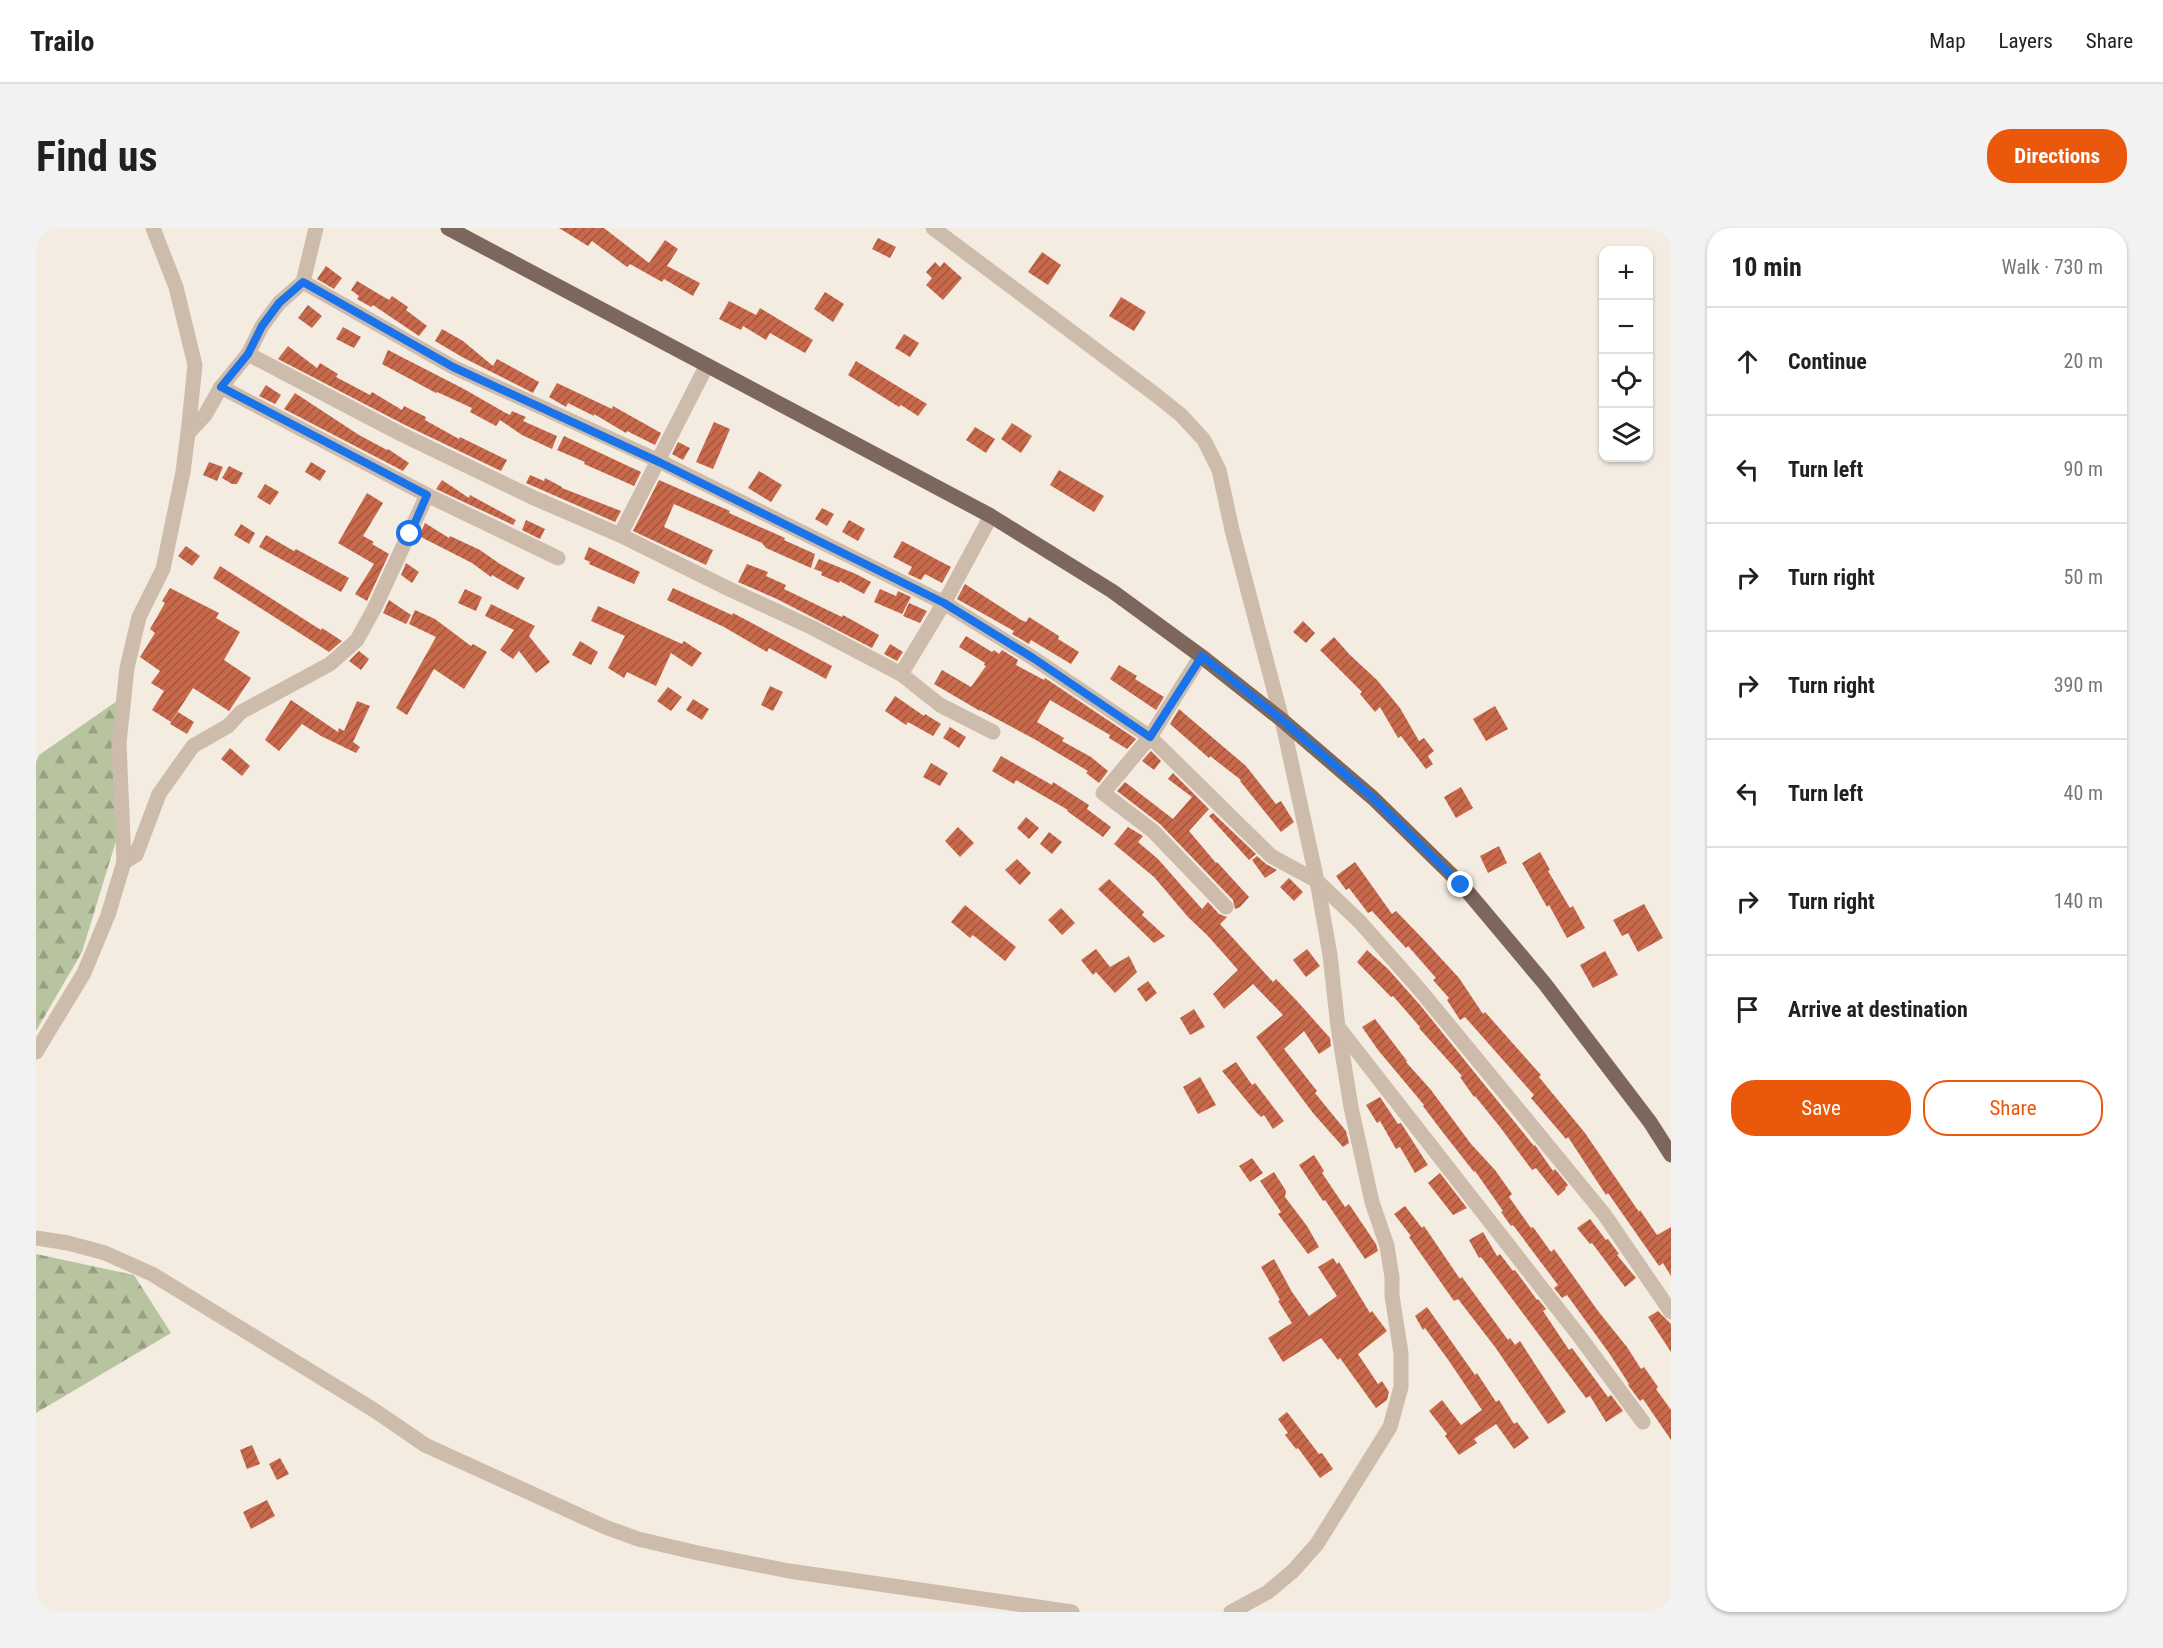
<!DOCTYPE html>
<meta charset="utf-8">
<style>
:root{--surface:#fff;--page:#f2f2f2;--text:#202124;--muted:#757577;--line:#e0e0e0;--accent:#ea580c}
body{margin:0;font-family:"Roboto Condensed",sans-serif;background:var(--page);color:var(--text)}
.controls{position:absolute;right:18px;top:18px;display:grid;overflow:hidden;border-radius:12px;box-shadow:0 2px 4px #0004}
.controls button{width:54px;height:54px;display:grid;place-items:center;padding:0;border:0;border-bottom:2px solid var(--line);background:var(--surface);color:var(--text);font:30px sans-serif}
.stop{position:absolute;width:18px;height:18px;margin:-14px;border:4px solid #1a73e8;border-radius:50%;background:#fff}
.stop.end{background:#1a73e8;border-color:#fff;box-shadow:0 2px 6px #0008}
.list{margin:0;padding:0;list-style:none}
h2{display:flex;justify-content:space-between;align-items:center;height:78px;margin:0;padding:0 24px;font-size:26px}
h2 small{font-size:20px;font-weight:400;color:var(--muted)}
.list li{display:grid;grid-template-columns:39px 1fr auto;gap:18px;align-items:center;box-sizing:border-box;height:108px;padding:0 24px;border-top:2px solid var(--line)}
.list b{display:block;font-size:22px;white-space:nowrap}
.list em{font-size:20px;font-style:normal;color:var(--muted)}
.actions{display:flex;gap:12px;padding:18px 24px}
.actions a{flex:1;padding:14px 0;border:2px solid var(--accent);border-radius:24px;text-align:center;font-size:21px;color:var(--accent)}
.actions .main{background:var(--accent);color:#fff}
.icon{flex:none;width:33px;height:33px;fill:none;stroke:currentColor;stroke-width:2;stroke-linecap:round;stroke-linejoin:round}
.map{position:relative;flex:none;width:1635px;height:1384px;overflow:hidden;border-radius:24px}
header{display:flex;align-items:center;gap:36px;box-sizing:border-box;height:84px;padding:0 30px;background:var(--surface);border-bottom:2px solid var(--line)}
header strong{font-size:28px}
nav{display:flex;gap:33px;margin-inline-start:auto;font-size:21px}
.intro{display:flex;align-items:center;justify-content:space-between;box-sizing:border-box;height:144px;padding:0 36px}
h1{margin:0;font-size:42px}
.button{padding:15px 27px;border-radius:24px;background:var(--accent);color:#fff;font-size:21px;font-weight:700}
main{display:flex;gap:36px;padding:0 36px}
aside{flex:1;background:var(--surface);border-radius:24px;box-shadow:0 2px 4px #0004}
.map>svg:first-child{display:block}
.forest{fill:url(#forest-firs)}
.building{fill:url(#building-hatch)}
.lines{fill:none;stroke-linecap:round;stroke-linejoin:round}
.minor{stroke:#cdbbac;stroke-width:15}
.major{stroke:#7d675c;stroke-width:15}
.route{stroke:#1a73e8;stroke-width:8}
</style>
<header>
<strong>Trailo</strong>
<nav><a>Map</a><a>Layers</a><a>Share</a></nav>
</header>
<div class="intro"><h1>Find us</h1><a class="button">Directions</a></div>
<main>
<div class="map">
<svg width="1635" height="1384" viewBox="0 0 1635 1384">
<defs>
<pattern id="forest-firs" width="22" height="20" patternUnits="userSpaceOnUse" patternTransform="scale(1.5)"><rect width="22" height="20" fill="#b8c4a0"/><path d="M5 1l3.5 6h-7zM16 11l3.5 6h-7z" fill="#97a083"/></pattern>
<pattern id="building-hatch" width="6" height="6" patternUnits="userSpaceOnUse" patternTransform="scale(1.5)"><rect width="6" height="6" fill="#c8694b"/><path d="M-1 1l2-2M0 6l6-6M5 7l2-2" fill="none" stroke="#a4573f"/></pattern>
</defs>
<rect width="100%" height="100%" fill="#f4ebe1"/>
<g class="forest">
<path d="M84,471L83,603L46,724L0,803V534L3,527Z"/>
<path d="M0,1026L98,1047L135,1105L0,1185Z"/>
</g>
<g class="building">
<path d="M523,0H568L613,35L629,12L642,21L631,38L664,55L657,68L628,51L626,54L594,36L591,39L556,13L552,18Z"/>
<path d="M842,10L860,19L854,30L836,21Z"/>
<path d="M1006,24L1025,37L1012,57L992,44Z"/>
<path d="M899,34L904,39L908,34L926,50L907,72L890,57L896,50L890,44Z"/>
<path d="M290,38L306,50L298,61L281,51Z"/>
<path d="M321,53L353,72L356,68L372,79L370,82L391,98L383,108L337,77L335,79L321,71L323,68L315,62Z"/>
<path d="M789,64L808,76L797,94L778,81Z"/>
<path d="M1085,69L1110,84L1098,103L1073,88Z"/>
<path d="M693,73L720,87L724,80L777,112L769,125L734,105L730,112L707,98L705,102L683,91Z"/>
<path d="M272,77L286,88L276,100L262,90Z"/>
<path d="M307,99L325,109L318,120L300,111Z"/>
<path d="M406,101L427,113L457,138L461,131L503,154L497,165L426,129L399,113Z"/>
<path d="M868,106L883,115L874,129L859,120Z"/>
<path d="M252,118L281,140L284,135L302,146L300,149L334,167L336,164L366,182L368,178L390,189L389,192L423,211L424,209L471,232L465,243L369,197L242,131Z"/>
<path d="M352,122L428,161L468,184L474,187L476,183L490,189L487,193L521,208L516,221L486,207L464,192L460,198L434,184L436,180L401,164L400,165L346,136Z"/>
<path d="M820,133L891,176L882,188L865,177L863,179L812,147Z"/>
<path d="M521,155L576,181L577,178L625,205L619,217L591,203L590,205L558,186V188L532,175L530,179L513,169Z"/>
<path d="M230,157L245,167L239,176L223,168Z"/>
<path d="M259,165L323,207L351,222L352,221L373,235L367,243L248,181Z"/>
<path d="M678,194L694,201L677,241L660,234Z"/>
<path d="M976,195L996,208L985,225L965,211Z"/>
<path d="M939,199L959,211L950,225L930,212Z"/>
<path d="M528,208L605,244L598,258L548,236L549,234L521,222Z"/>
<path d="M642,214L654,220L647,232L636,226Z"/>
<path d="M173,234L187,239L181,253L167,247Z"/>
<path d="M275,234L290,243L284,253L269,244Z"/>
<path d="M193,238L207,245L201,256H196L186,250Z"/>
<path d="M1023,242L1068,268L1058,284L1014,257Z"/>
<path d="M723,243L746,257L735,274L712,260Z"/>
<path d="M494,247L508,253L509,250L526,259V260L585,283L579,294L490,255Z"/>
<path d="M406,252L433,270L434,267L480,292L477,297L400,261Z"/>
<path d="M623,252L694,283L693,285L749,310L748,312L779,326L775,340L730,320L726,315L638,276L628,299L677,322L670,337L597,303Z"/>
<path d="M229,256L243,264L234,277L221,269Z"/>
<path d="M331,265L347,275L327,308L338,314L336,316L353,326L331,373L319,366L338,336L302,315Z"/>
<path d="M786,280L798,286L791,298L779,291Z"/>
<path d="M490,292L509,301L504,311L486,302Z"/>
<path d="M813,292L829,301L822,313L806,304Z"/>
<path d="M389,295L413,310L414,308L444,322L464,336L489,350L482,362L456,347L455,349L436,335L383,308Z"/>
<path d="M205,296L219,305L213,316L198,307Z"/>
<path d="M230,307L258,323L260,321L313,350L305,364L223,319Z"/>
<path d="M866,313L915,339L906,355L889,346L885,352L872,346L876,339L857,329Z"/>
<path d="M150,318L164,328L156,338L142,328Z"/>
<path d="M553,319L604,344L598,356L553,336L554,334L548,331Z"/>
<path d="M783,331L820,346L835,354L828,366L804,353L803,355L785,347L786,344L778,341Z"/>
<path d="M370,335L383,344L376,355L365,347Z"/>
<path d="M711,336L732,344L730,348L750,357L748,361L806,389L807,387L843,407L836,420L741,371L702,354Z"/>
<path d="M184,338L285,402L286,400L306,413L293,424L276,413L177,350Z"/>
<path d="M929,356L985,392L990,394L993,389L1023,408L1022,411L1043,424L1035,436L995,412L993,416L976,406L978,403L921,371Z"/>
<path d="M134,360L183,385L180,390L204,404L188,432L215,450L193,483L157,460L135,494L116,482L128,463L115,455L124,443L104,429L119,405L114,401L129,375L126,373Z"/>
<path d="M637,360L696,387L697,385L796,438L790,451L733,420L731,424L688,399L631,372Z"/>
<path d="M429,361L446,369L440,383L422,375Z"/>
<path d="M844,361L860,368L862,363L875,369L866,386L838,374Z"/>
<path d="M353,372L375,387L370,396L347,385Z"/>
<path d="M873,375L891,383L884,395L867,388Z"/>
<path d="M455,376L499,398L493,408L514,434L500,445L483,423L477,431L464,422L478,402L449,388Z"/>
<path d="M562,378L646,416L648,413L666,425L656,439L635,425L620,458L591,444L588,450L572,440L589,408L555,393Z"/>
<path d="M379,382L399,391L435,418L437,416L451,424L428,461L398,441L371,487L360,480L400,409L373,396Z"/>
<path d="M1267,393L1279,405L1270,415L1257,404Z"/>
<path d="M930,408L956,424L958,422L963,426L966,422L982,432L980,437L1008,452L1009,450L1012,452L1100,511L1091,521L1073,510L1074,507L1014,472L1001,494L1028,510L1026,513L1055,529L1072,543L1063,555L1050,545L1052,543L1000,512L944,482V483L898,456L906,442L935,459L950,438L948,437L949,435L923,419Z"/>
<path d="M1298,409L1314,427L1341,452L1364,480L1383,513L1388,510L1398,523L1392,528L1397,536L1390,541L1365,508L1362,510L1344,479L1339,484L1324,466L1326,464L1284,422Z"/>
<path d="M544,413L562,424L555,437L536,427Z"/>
<path d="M854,416L867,424L861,433L848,426Z"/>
<path d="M323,423L333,431L325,442L313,433Z"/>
<path d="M1083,437L1101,448L1099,451L1128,469L1120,482L1074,451Z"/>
<path d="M734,458L747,464L737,483L725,477Z"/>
<path d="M632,459L646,469L635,483L621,473Z"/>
<path d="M859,468L888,488L889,486L905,496L897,508L872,494L870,497L849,483Z"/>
<path d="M657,471L673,481L666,492L650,482Z"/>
<path d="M255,472L302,504L303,500L308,503L321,473L334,478L317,514L324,519L320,525L285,508L266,496L243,523L229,512Z"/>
<path d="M1459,478L1472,501L1450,513L1437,491Z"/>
<path d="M1143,481L1210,538L1240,576L1245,573L1258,594L1245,604L1204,553L1205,552L1174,528L1173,530L1134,496Z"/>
<path d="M142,484L158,494L151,506L134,496Z"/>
<path d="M914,499L930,509L923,520L907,510Z"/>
<path d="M194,520L214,538L206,548L185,531Z"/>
<path d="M1115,523L1125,533L1118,542L1106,533Z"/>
<path d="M965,528L1016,557L1017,554L1053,577L1051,581L1075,599L1067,609L1031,583L1032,582L980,552L978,556L956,543Z"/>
<path d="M895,535L912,545L904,558L887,549Z"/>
<path d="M1137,545L1173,581L1153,603L1180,635L1181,634L1213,669L1204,679L1199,681L1197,672L1124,596L1081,563L1089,554L1137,591L1156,569L1132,551Z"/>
<path d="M1425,559L1437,580L1420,590L1408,569Z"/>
<path d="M1177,585L1220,626L1213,632L1173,588Z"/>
<path d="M990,589L1003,600L993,611L981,600Z"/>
<path d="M922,599L938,615L924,629L909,613Z"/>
<path d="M1092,599L1107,608L1102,614L1122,631L1166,681L1172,674L1183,686L1191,689L1184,696L1237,754L1240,751L1261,773L1294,810L1295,818L1283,826L1268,803L1248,821L1281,863L1279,865L1310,903L1313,915L1307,919L1277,885L1220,809L1247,787L1217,756L1188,781L1177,766L1202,742L1172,708L1152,689L1118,649L1078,616Z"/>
<path d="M1013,604L1026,614L1016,626L1004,616Z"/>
<path d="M1463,618L1471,635L1452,645L1444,628Z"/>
<path d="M1504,624L1514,642L1512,643L1534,680L1537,678L1549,700L1531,710L1513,677L1511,679L1486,635Z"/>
<path d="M1221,628L1230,636L1241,642L1229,650L1216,632Z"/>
<path d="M981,631L995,645L984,657L969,642Z"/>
<path d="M1319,634L1356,686L1360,683L1389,713L1423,750L1447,786L1449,784L1505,847L1503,849L1549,905L1603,984L1604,982L1621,1007L1635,999V1048L1627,1035L1623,1038L1572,965L1570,967L1532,909L1530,911L1495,870L1498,867L1429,789L1424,792L1411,772L1413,770L1397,752L1400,750L1372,718L1370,720L1336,683L1332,685L1313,660L1310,662L1300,648Z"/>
<path d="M1253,650L1267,664L1258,673L1244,659Z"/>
<path d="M1073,651L1108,684L1106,687L1129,708L1118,715L1062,661Z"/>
<path d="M1608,676L1627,710L1602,724L1592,705L1586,708L1577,692Z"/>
<path d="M929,677L980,719L969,733L937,707L934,710L915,694Z"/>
<path d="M1025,680L1039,695L1026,707L1012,692Z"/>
<path d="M1060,721L1074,739L1093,728L1101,744L1079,765L1060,744L1057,747L1045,732Z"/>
<path d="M1271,721L1284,738L1270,749L1257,732Z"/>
<path d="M1331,722L1352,741L1384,777L1498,918L1499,917L1501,920L1517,943L1519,941L1532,957L1529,960L1530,961L1522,968L1500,940L1496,942L1464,899L1439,868L1438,869L1424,849L1426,848L1383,800L1384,799L1357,768L1355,769L1321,734Z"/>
<path d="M1569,723L1582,747L1557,760L1544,737Z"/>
<path d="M1112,753L1121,765L1110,774L1101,761Z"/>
<path d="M1158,781L1169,799L1154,807L1144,790Z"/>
<path d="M1339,791L1371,833L1370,834L1395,862L1435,916L1459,942L1476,966L1473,969L1495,1000L1497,999L1515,1024L1518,1021L1562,1083L1591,1119L1605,1141L1608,1139L1622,1159L1620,1161L1635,1182V1212L1607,1171L1604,1173L1592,1157L1593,1156L1573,1125L1531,1067L1526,1070L1518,1060L1522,1057L1477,997L1475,998L1465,984L1467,983L1439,943L1438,944L1405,902L1387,878L1388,877L1342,822L1326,799Z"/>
<path d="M1200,834L1216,857L1219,855L1248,893L1237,901L1228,887L1225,889L1220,884L1186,843Z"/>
<path d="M1164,849L1180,877L1162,886L1147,859Z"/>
<path d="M1344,869L1362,896L1365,895L1392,937L1379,945L1364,919L1360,921L1344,893L1341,895L1330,877Z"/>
<path d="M1278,927L1288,943L1286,945L1309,979L1313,976L1340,1016L1342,1023L1329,1031L1289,972L1287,973L1263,937Z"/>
<path d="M1216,930L1227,945L1214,954L1203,938Z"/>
<path d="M1238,944L1250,963L1249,969L1271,998L1283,1019L1272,1026L1242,986L1245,984L1224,953Z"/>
<path d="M1404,945L1431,980L1417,987L1392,955Z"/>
<path d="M1369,978L1386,1000L1388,998L1424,1051L1426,1049L1472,1112L1474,1110L1479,1117L1484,1113L1530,1184L1512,1196L1459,1119L1422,1071L1418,1073L1373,1009L1375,1008L1358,986Z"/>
<path d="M1554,991L1570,1012L1572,1011L1583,1026L1581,1027L1600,1050L1589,1059L1556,1015L1554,1016L1541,1000Z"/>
<path d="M1447,1004L1461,1028L1464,1026L1477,1043L1479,1042L1501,1072L1502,1071L1510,1081L1507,1083L1533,1122L1536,1120L1572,1169L1575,1167L1587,1183L1570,1194L1554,1168L1550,1170L1445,1029L1443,1030L1433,1012Z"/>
<path d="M1297,1030L1301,1036L1303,1034L1334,1085L1336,1083L1351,1103L1322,1126L1342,1156L1346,1153L1353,1164L1351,1172L1340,1180L1304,1130L1302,1132L1285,1110L1247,1134L1232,1110L1256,1095L1242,1073L1244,1072L1225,1039L1238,1031L1256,1064L1273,1088L1301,1068L1282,1039Z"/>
<path d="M1391,1079L1439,1147L1441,1145L1460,1174L1463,1172L1478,1196L1481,1194L1493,1210L1478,1221L1460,1196L1438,1211L1441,1215L1423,1227L1409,1208L1411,1206L1393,1183L1406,1172L1425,1197L1446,1182L1413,1133L1389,1100L1387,1102L1379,1088Z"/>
<path d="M1622,1083L1635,1096V1124L1612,1089Z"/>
<path d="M1251,1184L1283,1226L1286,1225L1297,1241L1284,1250L1262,1220L1260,1221L1249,1207L1252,1205L1242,1191Z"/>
<path d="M216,1217L224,1236L211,1241L204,1222Z"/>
<path d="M244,1230L253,1246L241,1252L233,1236Z"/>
<path d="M231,1272L239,1288L215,1301L207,1284Z"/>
</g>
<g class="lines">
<g class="minor">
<path d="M117,0L140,59L159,137L152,205"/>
<path d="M897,0L1120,167L1145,187L1168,212L1183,242L1196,302L1246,492L1281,653L1294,727L1302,799L1315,879L1336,974L1351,1018L1356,1049V1068L1365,1125V1159L1354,1199L1281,1316L1257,1343L1232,1364L1195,1384"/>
<path d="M267,54L417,139L623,233L908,375L997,430L1114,509L1235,628L1281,653L1324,694L1384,762L1568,986L1635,1084"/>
<path d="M212,126L365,206L498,270L584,307L691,360L775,399L865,446L904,477L957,504"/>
<path d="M185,159L391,267L522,330"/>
<path d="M584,307L671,137"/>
<path d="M1165,428L1114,509L1067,565L1117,603L1190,679"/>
<path d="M865,446L908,375L955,288"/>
<path d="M88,634L100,627L123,566L157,518L192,498L205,484L294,436L321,412L338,381L391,267"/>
<path d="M1303,800L1544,1109L1607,1194"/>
<path d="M0,824L48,745L72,687L88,634L83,515L91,440L103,389L127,341L147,244L152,205L169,187L185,159L212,126L226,98L243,75L267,54L280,0"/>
<path d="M0,1010L32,1015L69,1025L116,1046L338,1182L389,1217L569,1299L602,1311L662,1325L753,1343L1036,1384"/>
</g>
<path class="major" d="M412,0L955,288L1076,363L1165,428L1246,492L1337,570L1426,657L1509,756L1614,894L1635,927"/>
</g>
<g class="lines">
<path class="route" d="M374,306L391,267L185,159L212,126L226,98L243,75L267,54L417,139L623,234L908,375L997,430L1114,509L1166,428L1246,492L1337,570L1425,657"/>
</g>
</svg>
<div class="controls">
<button>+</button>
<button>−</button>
<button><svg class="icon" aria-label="locate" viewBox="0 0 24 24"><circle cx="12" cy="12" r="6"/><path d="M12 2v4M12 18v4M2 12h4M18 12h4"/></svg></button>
<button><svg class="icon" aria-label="layers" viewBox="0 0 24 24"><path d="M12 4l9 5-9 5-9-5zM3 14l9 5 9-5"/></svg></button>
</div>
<div class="stop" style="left:374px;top:306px"></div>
<div class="stop end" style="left:1425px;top:657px"></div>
</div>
<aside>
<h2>10 min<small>Walk · 730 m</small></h2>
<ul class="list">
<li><svg class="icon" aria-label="ahead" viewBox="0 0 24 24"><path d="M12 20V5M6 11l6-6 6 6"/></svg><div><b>Continue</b></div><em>20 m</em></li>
<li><svg class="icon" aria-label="left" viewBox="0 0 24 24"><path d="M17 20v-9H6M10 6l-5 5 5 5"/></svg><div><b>Turn left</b></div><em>90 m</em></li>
<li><svg class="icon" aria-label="right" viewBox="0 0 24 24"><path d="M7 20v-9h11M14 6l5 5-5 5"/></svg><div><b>Turn right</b></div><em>50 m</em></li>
<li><svg class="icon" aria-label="right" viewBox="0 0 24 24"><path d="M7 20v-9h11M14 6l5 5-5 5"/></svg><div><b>Turn right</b></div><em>390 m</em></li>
<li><svg class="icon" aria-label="left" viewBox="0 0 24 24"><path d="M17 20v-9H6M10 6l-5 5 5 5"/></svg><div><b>Turn left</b></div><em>40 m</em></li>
<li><svg class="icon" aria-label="right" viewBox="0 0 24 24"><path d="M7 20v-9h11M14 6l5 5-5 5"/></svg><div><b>Turn right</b></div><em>140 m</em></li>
<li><svg class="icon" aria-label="arrive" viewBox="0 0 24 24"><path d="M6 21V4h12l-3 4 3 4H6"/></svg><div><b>Arrive at destination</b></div></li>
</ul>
<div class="actions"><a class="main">Save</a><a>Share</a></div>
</aside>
</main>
